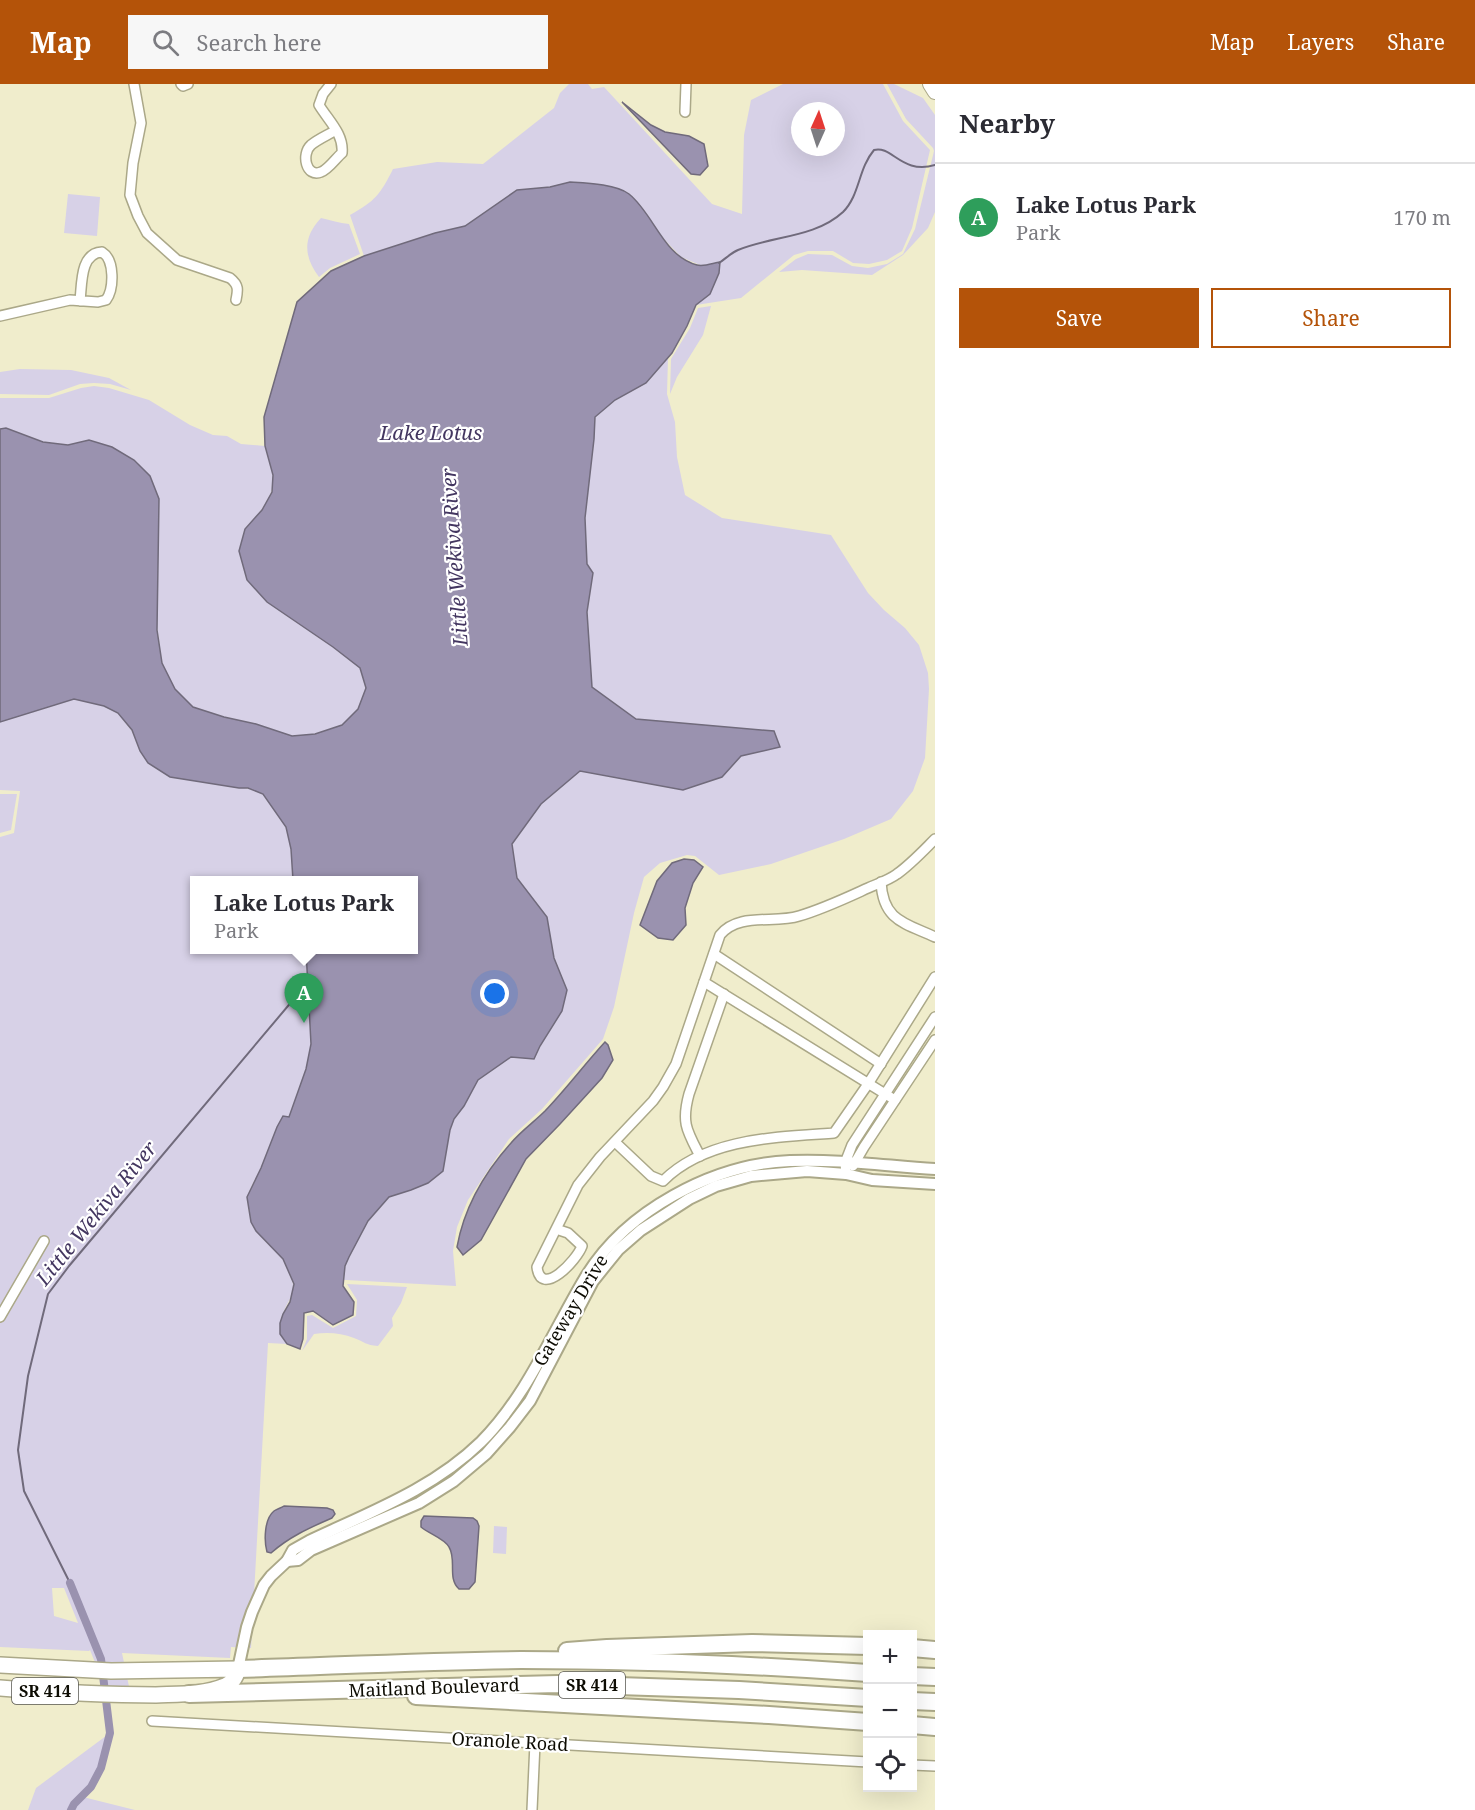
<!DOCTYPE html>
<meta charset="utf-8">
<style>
:root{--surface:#fff;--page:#f7f7f7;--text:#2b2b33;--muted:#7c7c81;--line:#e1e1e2;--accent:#b45309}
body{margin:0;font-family:"Noto Serif",serif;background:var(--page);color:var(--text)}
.controls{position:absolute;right:18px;bottom:18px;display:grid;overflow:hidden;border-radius:0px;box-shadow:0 6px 24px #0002}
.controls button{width:54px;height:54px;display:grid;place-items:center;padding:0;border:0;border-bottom:2px solid var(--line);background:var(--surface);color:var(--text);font:30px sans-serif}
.compass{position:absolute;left:791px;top:18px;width:54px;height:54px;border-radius:50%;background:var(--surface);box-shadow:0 6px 24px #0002;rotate:3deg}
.you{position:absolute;left:495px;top:910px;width:21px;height:21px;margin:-15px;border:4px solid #fff;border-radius:50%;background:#1a73e8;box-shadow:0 0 0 9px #1a73e833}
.badge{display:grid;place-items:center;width:39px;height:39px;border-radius:50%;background:var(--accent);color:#fff;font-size:20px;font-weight:700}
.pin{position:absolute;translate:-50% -50px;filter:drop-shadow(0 2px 3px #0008)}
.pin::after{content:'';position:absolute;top:32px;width:21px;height:18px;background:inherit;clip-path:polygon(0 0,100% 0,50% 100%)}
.popup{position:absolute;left:190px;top:792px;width:228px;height:78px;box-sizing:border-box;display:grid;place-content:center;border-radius:0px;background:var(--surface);filter:drop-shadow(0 2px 4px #0005);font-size:20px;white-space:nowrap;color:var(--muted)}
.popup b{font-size:22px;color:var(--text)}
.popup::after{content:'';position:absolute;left:50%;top:100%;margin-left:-12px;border:12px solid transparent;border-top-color:var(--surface)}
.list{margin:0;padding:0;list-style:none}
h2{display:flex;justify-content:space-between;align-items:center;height:78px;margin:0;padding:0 24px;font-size:26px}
h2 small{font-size:20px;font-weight:400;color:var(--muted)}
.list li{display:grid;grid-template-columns:39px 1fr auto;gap:18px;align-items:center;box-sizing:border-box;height:108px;padding:0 24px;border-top:2px solid var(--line)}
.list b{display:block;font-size:22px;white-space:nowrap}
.list p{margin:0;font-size:20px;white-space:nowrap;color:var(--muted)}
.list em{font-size:20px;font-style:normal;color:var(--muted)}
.actions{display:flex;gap:12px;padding:18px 24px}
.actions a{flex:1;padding:14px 0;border:2px solid var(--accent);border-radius:0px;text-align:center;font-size:21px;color:var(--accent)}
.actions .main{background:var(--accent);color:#fff}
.icon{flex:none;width:33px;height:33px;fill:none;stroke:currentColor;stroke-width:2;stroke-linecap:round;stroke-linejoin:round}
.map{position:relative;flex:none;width:935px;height:1726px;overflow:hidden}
header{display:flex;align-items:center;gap:36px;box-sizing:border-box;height:84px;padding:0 30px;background:var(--accent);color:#fff}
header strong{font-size:28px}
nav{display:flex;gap:33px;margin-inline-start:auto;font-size:21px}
.search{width:420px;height:54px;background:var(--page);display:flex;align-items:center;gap:15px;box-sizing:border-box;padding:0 21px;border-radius:0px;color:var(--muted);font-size:22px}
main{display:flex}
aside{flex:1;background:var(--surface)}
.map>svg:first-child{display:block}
.green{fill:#d7d1e7;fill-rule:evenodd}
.water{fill:#9a92af;stroke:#706a7b;stroke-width:1.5}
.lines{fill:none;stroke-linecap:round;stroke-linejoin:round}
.stream{stroke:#706a7b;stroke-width:2}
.canal{stroke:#9a92af;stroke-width:8}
.minor-casing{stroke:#aba888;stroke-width:12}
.tertiary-casing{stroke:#aba888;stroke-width:14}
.primary-casing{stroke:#aba888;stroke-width:16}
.trunk-casing{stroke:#aba888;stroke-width:18}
.motorway-casing{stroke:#aba888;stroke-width:20}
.minor{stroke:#fff;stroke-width:9}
.tertiary{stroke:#fff;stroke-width:10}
.primary{stroke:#fff;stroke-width:14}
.trunk{stroke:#fff;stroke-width:15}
.motorway{stroke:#fff;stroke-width:16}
.labels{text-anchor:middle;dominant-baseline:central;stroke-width:4.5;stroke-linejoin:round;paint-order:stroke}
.shield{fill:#fff;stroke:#56554f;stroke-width:1.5}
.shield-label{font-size:16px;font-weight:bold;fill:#0d0c03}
.street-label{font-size:18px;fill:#0d0c03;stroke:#fff}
.water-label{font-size:20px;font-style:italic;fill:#433660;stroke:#fff}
</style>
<header>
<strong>Map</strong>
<div class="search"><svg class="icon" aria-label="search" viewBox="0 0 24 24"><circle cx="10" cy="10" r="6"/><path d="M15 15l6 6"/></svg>Search here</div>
<nav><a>Map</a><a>Layers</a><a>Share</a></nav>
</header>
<main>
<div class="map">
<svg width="935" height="1726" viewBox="0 0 935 1726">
<rect width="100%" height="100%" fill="#f0edcc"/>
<g class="green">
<path d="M569,0H588L592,5L604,3L712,120L742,130L744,51L751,16L783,0H883L903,37L930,66L912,144L902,167L887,176L869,180L853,179L833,167H808L794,171L741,214L696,221L710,210L719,189L681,173L662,153L644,126L570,98L550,103L517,106L465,142L435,149L364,172L350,131C375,117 380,111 393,85L437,78L483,80L554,24L560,9ZM800,27H836V63H800Z"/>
<path d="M887,0H894L923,14L935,31V128L928,144L903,171L872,191L802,186L779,188L796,175L808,170L832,171L852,182L868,184L887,180L903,170L915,145L934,67L933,64L906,35Z"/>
<path d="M68,110L100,113L97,152L64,149Z"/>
<path d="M321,134C331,136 339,139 349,140L360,170L330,184L319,193C304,173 302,154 321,134Z"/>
<path d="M711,222L703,251L677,293L670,310L671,275L690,244L698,224Z"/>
<path d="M668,274L667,310L675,338L677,373L685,411L722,434L831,451L868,509L884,526L905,544L919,561L928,589L929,605L925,674L913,707L891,735L844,755L771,780L719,791L695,772L687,771L660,779L644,793L634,829L614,923L603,955L542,1025L509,1055L468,1116L457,1143L453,1167L456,1202L291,1193C298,1210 287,1216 283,1230C281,1236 281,1244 280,1250L287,1260L268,1259L251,1564L231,1563L230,1574L122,1569L132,1617L105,1603L90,1566L89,1567L0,1563V753L14,749L20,707L0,706V638L74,615L104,622L118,629L132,647L140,667L217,699L255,706L519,633L746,646L636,635L592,603L587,528L593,489L587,480L585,434L594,355L595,333L615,316L646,299ZM194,796H413V866H194ZM261,1084L273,1164C258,1152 247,1136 248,1115C248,1106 257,1093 261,1084ZM52,1504H64L78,1539L54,1532Z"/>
<path d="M20,285L71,286L109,294L131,306L110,300L94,299L80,300L49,311L0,310V288Z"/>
<path d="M94,302L109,304L149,316L190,341L213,351L227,352L241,360L265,362C267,371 272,381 273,390C276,413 258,430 245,446L333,563L360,584L366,604L358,625L342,641L315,650L292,652L256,640L224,633L193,623L175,605L162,579L134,376L112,363L89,356L68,361L43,358L6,344L0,345V314H49L81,304Z"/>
<path d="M0,710H17L11,746L0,749Z"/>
<path d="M347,1200L407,1203L401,1219L392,1234L393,1242L378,1262C365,1261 365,1258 354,1254C341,1249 328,1248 314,1250L302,1267L307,1255V1232L312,1231L333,1244L356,1232L357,1216Z"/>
<path d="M494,1442L507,1443L506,1470L493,1469Z"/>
<path d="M110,1649C104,1674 99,1693 83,1713L135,1726H28L36,1704Z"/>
</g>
<g class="water">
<path d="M622,18L651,41L665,48L689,52L704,60L708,82L700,91L691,90Z"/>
<path d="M570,98C586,99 616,100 629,110C654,130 663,172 697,181C704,183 713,179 720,178L719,189L710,210L696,221L687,242L672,269L646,299L615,316L595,333L594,355L585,434L587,480L593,489L587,528L592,603L636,635L774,647L780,663L741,672L722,693L683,706L580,687L541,720L512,760L517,794L547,833L554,874L567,906L562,927L540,962L534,975L511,973L478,996L464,1022L454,1035L450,1046L443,1087L428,1099L411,1106L389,1113L368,1137L349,1173L345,1182L343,1202L354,1218L353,1231L333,1241L313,1227L304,1229L303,1255L300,1265L287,1260L280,1250V1239L283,1230L290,1218L294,1200L283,1175L256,1147L251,1138L247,1113L261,1084L277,1043L283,1032L289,1033L306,985L311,960L306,866H413V796H293L291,765L286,743L263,710L248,704H239L170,693L148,679L140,667L132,646L118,629L104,622L74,615L0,638V345L6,344L43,358L68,361L89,356L112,363L134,376L150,392L159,415L157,546L162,579L175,605L193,623L224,633L256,640L292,652L315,650L342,641L358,625L366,604L360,584L333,563L267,518L247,496L239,467L245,445L262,426L272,408L273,391L265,362L264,333L297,218L331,187L364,172L435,149L465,142L517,106L550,103Z"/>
<path d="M684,775L694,776L703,783L693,799L685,824L686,841L673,856L658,854L640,841L657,797L672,779Z"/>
<path d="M605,958L608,961L613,976L602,994L560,1040L526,1075L481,1156L463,1171L457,1163C464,1124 485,1088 511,1059C521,1047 534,1038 545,1027C566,1005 584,981 605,958Z"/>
<path d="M284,1422L327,1424L333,1426L335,1430L332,1434C309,1444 289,1453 271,1469L267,1468C264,1457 264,1435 274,1427C277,1425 281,1424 284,1422Z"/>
<path d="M424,1432L473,1434L477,1437L479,1442L475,1498L469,1505H459C447,1494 457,1476 449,1463C444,1454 429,1450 421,1443V1437Z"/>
</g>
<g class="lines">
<g class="stream">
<path d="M719,179C725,175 731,169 738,166C771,152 815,154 843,128C860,111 858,85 874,66C892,61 902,91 935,81"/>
<path d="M70,1499L24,1407L18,1366L28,1292L48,1210L69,1182L309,897"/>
</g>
<path class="canal" d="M70,1499L101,1575L110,1649L101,1684L91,1703L74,1720L71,1726"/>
<g class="minor-casing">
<g id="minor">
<path d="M134,0L141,39L133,79L130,111L138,132L147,149L177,176L230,194C239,201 238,206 236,216"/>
<path d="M181,0L183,2L188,0"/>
<path d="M331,0L323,10L319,21C328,36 344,50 342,69C336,74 328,86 321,88C306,94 301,70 311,61C318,55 328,51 336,46"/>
<path d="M685,28L686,0"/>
<path d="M0,232L70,216L98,218L106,216C114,205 115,176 102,168C80,169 82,200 80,217"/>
<path d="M881,798C883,837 905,839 935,853"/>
<path d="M714,870L881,980"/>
<path d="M704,898L895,1016"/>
<path d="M615,1058L651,1092L663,1097C706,1054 777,1053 834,1049L868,1000L935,893"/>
<path d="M700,1072C687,1047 681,1039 689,1010L724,910"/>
<path d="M853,1082L864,1063L935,956"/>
<path d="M846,1090L845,1079L852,1061L935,933"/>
<path d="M556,1145L568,1149L582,1162C577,1176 541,1215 537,1183L578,1101L600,1073L653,1017L663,1003L676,980L720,851C739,828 774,840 799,832C823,825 846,814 868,804C877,800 889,796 897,790C911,780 923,767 935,755"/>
<path d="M0,1233L44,1157"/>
<path d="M152,1637L868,1678"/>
<path d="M912,1681L935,1682"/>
<path d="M532,1726L535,1659"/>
</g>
</g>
<g class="tertiary-casing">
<g id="tertiary">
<path d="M287,1477L298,1476L311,1466L419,1419L454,1397L486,1370L510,1343L530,1317L593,1197L618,1166L641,1146L689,1115L716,1102L751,1092L807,1087L846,1090L872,1096L935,1100"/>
<path d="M238,1585L247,1543L252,1528L264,1501L271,1492L287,1477L293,1466L309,1457C368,1429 433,1405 481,1358C527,1312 552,1249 585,1194C625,1127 713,1080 790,1077C838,1075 887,1082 935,1085"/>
</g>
</g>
<g class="primary-casing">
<path id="primary" d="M930,0L935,8"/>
</g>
<g class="trunk-casing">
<path id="trunk" d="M0,1581L111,1587L238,1585C236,1593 233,1599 225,1602C203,1611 179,1610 156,1611C104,1611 52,1608 0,1604"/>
</g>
<g class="motorway-casing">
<g id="motorway">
<path d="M912,1564L935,1566"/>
<path d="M567,1567L607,1564L752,1559L868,1562"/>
<path d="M238,1585C332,1582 427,1577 521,1576C637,1576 752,1581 868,1589"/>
<path d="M912,1592L935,1593"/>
<path d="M189,1610L558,1600L739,1606L868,1614"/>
<path d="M416,1612L769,1631L868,1638"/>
<path d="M912,1617L935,1618"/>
<path d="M912,1641L935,1643"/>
</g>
</g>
<use href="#minor" class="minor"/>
<use href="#tertiary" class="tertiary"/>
<use href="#primary" class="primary"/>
<use href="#trunk" class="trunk"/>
<use href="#motorway" class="motorway"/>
</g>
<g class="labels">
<g class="shield">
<rect x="559" y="1588" width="66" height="26" rx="4.5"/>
<rect x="12" y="1594" width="66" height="26" rx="4.5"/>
</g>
<g class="shield-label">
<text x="592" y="1601">SR 414</text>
<text x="45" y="1607">SR 414</text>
</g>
<g class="street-label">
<text transform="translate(570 1226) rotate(-59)">Gateway Drive</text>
<text transform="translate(434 1603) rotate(-2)">Maitland Boulevard</text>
<text transform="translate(510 1657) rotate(3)">Oranole Road</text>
</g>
<g class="water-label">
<text x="431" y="348">Lake Lotus</text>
<text transform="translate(454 473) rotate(-94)">Little Wekiva River</text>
<text transform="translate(96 1129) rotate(-51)">Little Wekiva River</text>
</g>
</g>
</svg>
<div class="controls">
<button>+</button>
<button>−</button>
<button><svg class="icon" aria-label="locate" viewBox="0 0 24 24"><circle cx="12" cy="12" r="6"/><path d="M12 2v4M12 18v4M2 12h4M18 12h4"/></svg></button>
</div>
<svg class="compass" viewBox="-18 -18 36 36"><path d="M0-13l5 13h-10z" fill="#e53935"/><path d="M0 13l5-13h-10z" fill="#7c7c81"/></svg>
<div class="you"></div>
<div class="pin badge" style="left:304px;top:939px;background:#2e9e5b">A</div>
<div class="popup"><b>Lake Lotus Park</b>Park</div>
</div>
<aside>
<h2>Nearby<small></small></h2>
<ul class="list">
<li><span class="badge" style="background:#2e9e5b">A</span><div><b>Lake Lotus Park</b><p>Park</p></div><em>170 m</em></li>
</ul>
<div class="actions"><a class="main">Save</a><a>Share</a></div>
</aside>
</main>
